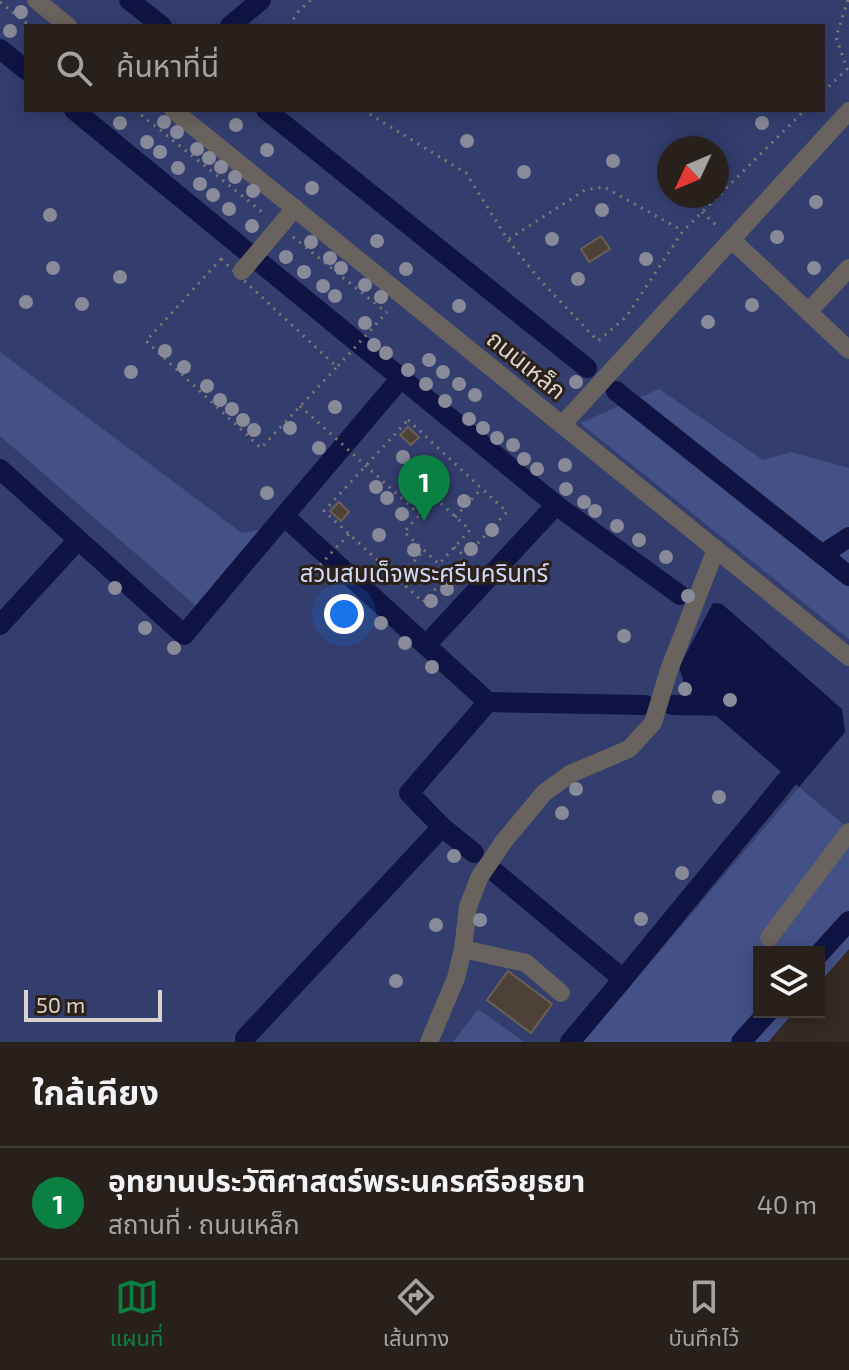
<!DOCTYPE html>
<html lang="th">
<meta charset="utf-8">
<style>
:root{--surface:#28201a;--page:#342d27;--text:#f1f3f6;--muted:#a5a3a2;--line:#443e39;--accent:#0b8043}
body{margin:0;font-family:"Exo 2","Noto Sans Thai",sans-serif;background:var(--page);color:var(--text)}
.controls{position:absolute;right:24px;bottom:24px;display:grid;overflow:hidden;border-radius:0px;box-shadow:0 4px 20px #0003}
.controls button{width:72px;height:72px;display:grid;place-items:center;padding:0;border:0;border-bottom:2px solid var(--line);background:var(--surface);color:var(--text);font:40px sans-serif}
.compass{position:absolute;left:657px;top:136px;width:72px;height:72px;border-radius:50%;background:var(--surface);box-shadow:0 4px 20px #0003;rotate:226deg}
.scale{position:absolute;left:24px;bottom:20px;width:138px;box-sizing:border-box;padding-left:8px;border:4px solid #dad3ce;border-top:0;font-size:22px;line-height:28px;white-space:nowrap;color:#dad3ce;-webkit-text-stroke:6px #2b2118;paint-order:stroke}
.you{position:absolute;left:344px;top:614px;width:28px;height:28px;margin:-20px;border:6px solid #fff;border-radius:50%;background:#1a73e8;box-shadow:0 0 0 12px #1a73e833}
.badge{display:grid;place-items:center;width:52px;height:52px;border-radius:50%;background:var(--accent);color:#fff;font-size:26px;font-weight:700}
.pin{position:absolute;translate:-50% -66px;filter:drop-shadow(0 2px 4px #0008)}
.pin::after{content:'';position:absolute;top:42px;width:28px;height:24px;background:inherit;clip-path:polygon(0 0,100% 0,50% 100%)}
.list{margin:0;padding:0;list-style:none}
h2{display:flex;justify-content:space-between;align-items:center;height:104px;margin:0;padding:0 32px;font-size:34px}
h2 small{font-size:26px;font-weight:400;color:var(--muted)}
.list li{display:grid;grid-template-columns:52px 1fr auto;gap:24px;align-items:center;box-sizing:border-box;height:112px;padding:0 32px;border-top:2px solid var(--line)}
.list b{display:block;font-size:30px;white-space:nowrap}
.list p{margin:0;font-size:26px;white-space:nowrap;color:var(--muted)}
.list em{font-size:26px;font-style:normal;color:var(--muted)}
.icon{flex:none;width:44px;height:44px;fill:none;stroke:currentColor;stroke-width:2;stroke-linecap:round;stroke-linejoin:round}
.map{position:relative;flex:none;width:849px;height:1042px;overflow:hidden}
.search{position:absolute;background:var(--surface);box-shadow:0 4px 20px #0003;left:24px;right:24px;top:24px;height:88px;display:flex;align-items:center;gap:20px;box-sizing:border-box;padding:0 28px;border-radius:0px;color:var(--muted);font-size:30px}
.sheet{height:216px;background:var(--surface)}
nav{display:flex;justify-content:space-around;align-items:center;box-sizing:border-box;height:112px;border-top:2px solid var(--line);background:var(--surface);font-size:22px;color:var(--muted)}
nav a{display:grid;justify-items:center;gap:4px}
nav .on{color:var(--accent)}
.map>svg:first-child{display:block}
.green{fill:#333e6f;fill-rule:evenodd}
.forest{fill:#445187}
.water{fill:#0f1444}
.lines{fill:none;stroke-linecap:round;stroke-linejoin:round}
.canal{stroke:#0f1444;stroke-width:20}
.building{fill:#4d4238;stroke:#6b5f55;stroke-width:2}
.path{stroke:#817971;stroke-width:3;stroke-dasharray:2 6;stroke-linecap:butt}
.minor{stroke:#68635e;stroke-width:18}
.tree{fill:#898a99}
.labels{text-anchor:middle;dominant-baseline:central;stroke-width:6;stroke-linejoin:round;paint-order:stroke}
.street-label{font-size:24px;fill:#dad3ce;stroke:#2b2118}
.park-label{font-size:24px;fill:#ced8fa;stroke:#2b2118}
</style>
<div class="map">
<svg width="849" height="1042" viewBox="0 0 849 1042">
<rect width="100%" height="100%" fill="#352b22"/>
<path class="green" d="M0,0H849V949L819,983V952H759V1012H794L768,1042H0ZM26,26H823V110H26ZM669,148H717V196H669Z"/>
<g class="forest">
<path d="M0,352L242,533L257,530L266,538L203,612L0,436Z"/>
<path d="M659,389L763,460L791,452L849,468V639L580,423Z"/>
<path d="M799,787L849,829V949L819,983V952H759V1012H794L768,1042H583Z"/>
<path d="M478,1009L524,1042H453Z"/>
</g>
<path class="water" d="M713,603L722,604L842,709L845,732L799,787L686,690L679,667Z"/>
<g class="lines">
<g class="canal">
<path d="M129,0L162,26"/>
<path d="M230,26L261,0"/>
<path d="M0,49L26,70"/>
<path d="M74,110L556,505L680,595"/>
<path d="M266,110L587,368"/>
<path d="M616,391L849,576"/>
<path d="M0,469L184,635L284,516L488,702L409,793L442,827L474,853"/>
<path d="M284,516L401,378"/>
<path d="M823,554L849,537"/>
<path d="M0,625L77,541"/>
<path d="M427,644L556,505"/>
<path d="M488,702L645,705"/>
<path d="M672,705L731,706"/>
<path d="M496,873L623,979L570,1042"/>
<path d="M819,954L849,921"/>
<path d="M623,979L804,759"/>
<path d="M245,1038L442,827"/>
<path d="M741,1042L768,1012"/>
</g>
</g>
<g class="building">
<path d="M601,236L610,249L589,262L581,249Z"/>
<path d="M408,427L419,437L411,445L400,435Z"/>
<path d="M339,502L349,512L341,521L330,511Z"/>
<path d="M508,971L552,1004L531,1033L487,1000Z"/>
</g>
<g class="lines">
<g class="path">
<path d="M0,2L30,26"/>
<path d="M289,26L298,12L311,0"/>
<path d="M823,92L847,69L836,37L848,0"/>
<path d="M135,110L266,215"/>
<path d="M363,110L466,173L508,240L540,280L598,341L626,317L683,231L805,110"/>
<path d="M702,212L717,226"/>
<path d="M293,237L387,313"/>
<path d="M509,239L585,190L604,187L683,231"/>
<path d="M221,259L337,367L261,448L146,341Z"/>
<path d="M338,366L387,312"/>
<path d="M300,406L419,514"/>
<path d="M408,420L507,512L423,602L324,511Z"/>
<path d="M435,498L470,530L439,564L404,532Z"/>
<path d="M455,517L482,488"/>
<path d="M454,547L465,557"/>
<path d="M320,565L349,534"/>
<path d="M398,579L424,550"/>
</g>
<g class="minor">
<path d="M36,0L68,26"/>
<path d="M173,110L849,657"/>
<path d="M732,240L849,350"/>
<path d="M242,271L295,208"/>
<path d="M808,312L849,268"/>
<path d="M563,424L849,111"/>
<path d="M769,938L849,832"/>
<path d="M463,949L526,963L561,993"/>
<path d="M429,1042L456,978L463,949L468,907L479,878L504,841L544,793L570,774L629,749L653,723L669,670L716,549"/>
</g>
</g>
<g class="tree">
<circle cx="21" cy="12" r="7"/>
<circle cx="10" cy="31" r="7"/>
<circle cx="164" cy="122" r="7"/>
<circle cx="120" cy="123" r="7"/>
<circle cx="762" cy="123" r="7"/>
<circle cx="236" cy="125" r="7"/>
<circle cx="177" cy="132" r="7"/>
<circle cx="467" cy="141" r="7"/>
<circle cx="147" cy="142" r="7"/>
<circle cx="197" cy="149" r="7"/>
<circle cx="267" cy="150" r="7"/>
<circle cx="160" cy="152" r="7"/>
<circle cx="209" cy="158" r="7"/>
<circle cx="613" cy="161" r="7"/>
<circle cx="221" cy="167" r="7"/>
<circle cx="178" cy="168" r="7"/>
<circle cx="524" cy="172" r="7"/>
<circle cx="235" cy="177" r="7"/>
<circle cx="200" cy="184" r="7"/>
<circle cx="312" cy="188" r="7"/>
<circle cx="253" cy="191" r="7"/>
<circle cx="213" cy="195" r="7"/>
<circle cx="816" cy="202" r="7"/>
<circle cx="229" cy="209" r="7"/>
<circle cx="602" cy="210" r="7"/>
<circle cx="50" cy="215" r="7"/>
<circle cx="252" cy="226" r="7"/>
<circle cx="777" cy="237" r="7"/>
<circle cx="552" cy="239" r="7"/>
<circle cx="377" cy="241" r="7"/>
<circle cx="311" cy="242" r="7"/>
<circle cx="286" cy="257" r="7"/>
<circle cx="330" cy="258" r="7"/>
<circle cx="646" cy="259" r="7"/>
<circle cx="53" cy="268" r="7"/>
<circle cx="341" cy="268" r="7"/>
<circle cx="814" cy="268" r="7"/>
<circle cx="406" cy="269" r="7"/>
<circle cx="304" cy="272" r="7"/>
<circle cx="120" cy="277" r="7"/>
<circle cx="578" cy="279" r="7"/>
<circle cx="365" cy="285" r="7"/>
<circle cx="323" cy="286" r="7"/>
<circle cx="335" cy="296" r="7"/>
<circle cx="381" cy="297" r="7"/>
<circle cx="26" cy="302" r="7"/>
<circle cx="82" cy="304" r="7"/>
<circle cx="752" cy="305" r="7"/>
<circle cx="459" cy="306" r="7"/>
<circle cx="708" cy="322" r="7"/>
<circle cx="365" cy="323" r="7"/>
<circle cx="493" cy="341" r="7"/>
<circle cx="374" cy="345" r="7"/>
<circle cx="165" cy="351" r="7"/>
<circle cx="386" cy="353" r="7"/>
<circle cx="521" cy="358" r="7"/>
<circle cx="429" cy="360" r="7"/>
<circle cx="184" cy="367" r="7"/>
<circle cx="408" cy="370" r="7"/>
<circle cx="131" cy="372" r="7"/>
<circle cx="443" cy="372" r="7"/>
<circle cx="576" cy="382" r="7"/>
<circle cx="547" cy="383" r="7"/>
<circle cx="426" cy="384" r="7"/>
<circle cx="459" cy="384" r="7"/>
<circle cx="207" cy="386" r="7"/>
<circle cx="475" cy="395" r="7"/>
<circle cx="220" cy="400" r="7"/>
<circle cx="445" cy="401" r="7"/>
<circle cx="335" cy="407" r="7"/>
<circle cx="232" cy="409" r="7"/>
<circle cx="469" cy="419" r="7"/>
<circle cx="243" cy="420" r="7"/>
<circle cx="290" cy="428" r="7"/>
<circle cx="483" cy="428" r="7"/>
<circle cx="254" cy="430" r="7"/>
<circle cx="497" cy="438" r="7"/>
<circle cx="513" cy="445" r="7"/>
<circle cx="319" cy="448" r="7"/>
<circle cx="403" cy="457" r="7"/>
<circle cx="524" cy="459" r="7"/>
<circle cx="565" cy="465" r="7"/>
<circle cx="537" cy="469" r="7"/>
<circle cx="415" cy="471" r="7"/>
<circle cx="409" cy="484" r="7"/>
<circle cx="376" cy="487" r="7"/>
<circle cx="566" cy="489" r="7"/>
<circle cx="267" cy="493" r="7"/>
<circle cx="387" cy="498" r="7"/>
<circle cx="464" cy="501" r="7"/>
<circle cx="584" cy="502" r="7"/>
<circle cx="595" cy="511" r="7"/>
<circle cx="402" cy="514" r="7"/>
<circle cx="617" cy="526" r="7"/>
<circle cx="492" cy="530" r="7"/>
<circle cx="379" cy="535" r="7"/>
<circle cx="639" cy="540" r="7"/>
<circle cx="471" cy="549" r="7"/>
<circle cx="414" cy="550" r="7"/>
<circle cx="666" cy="557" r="7"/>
<circle cx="115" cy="588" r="7"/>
<circle cx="447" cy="589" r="7"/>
<circle cx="688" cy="596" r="7"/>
<circle cx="431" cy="601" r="7"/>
<circle cx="381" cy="623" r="7"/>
<circle cx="145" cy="628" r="7"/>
<circle cx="624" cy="636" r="7"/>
<circle cx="405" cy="643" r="7"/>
<circle cx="174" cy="648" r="7"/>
<circle cx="432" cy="667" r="7"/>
<circle cx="685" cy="689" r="7"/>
<circle cx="730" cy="700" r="7"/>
<circle cx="576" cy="789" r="7"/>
<circle cx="719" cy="797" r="7"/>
<circle cx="562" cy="813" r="7"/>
<circle cx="454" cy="856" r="7"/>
<circle cx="682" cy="873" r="7"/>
<circle cx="641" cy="919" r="7"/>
<circle cx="480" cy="920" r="7"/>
<circle cx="436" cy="925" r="7"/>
<circle cx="396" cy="981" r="7"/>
</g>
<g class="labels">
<g class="street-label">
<text transform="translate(527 364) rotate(39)">ถนนเหล็ก</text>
</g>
<g class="park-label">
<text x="424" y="572">สวนสมเด็จพระศรีนครินทร์</text>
</g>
</g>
</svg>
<div class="controls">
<button><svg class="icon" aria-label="layers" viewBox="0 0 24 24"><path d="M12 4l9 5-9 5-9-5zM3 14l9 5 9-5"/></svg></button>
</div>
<svg class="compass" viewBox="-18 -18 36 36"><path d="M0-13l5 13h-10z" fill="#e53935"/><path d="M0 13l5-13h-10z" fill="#a5a3a2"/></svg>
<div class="scale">50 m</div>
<div class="you"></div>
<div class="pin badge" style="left:424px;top:521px">1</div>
<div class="search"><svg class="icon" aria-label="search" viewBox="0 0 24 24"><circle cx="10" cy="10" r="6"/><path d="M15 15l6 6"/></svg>ค้นหาที่นี่</div>
</div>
<section class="sheet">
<h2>ใกล้เคียง<small></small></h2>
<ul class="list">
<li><span class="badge">1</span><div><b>อุทยานประวัติศาสตร์พระนครศรีอยุธยา</b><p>สถานที่ · ถนนเหล็ก</p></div><em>40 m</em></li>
</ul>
</section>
<nav>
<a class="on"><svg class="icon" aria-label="map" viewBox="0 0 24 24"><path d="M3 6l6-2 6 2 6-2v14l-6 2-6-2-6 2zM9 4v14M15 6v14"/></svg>แผนที่</a>
<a><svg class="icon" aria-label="directions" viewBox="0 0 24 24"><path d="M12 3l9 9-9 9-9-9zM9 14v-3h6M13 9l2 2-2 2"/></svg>เส้นทาง</a>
<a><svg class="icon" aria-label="saved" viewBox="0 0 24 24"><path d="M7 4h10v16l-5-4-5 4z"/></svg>บันทึกไว้</a>
</nav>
